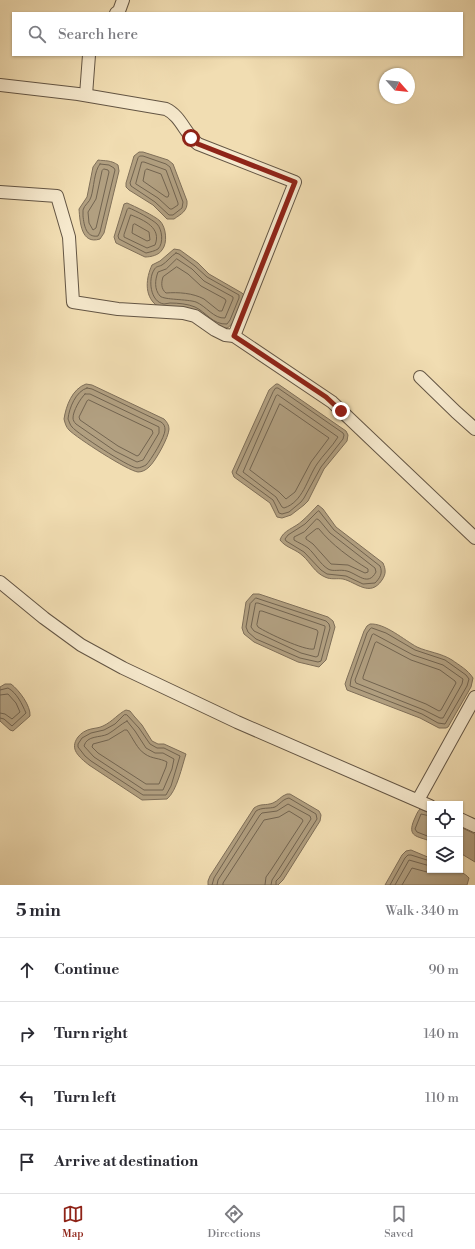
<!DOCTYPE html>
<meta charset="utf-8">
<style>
:root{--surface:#fff;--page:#f2f2f3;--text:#2b2b33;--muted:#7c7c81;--line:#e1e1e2;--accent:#8f2418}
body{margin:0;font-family:"Libre Bodoni",serif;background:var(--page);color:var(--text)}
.controls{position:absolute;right:12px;bottom:12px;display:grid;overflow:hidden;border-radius:0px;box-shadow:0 1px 3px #0004}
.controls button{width:36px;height:36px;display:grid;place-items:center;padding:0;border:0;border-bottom:1px solid var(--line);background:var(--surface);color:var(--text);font:20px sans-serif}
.compass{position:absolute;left:379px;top:68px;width:36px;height:36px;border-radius:50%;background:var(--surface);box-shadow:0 1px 3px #0004;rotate:117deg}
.stop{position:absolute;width:12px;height:12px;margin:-9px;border:3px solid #8f2418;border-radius:50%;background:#fff}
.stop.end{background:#8f2418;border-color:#fff;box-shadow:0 1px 4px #0008}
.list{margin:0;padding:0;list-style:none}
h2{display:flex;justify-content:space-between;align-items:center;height:52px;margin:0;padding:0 16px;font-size:17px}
h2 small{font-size:13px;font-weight:400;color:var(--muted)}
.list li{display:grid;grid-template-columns:26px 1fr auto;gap:12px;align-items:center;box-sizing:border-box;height:64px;padding:0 16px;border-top:1px solid var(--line)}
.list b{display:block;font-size:15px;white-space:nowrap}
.list em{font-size:13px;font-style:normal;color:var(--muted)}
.icon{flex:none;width:22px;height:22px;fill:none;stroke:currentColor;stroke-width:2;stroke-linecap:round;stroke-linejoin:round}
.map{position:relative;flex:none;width:475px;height:885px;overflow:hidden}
.search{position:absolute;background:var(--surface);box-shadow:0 1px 3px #0004;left:12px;right:12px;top:12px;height:44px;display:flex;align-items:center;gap:10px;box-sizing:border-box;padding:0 14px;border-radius:0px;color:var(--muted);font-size:15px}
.sheet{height:308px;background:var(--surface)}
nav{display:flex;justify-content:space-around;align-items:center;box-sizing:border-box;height:56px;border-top:1px solid var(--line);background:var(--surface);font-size:11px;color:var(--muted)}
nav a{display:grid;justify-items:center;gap:2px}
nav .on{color:var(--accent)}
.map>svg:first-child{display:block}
.water{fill:#b19f80;stroke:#7f6f59}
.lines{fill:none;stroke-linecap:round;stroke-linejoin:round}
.shore{stroke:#726450;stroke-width:1}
.minor-casing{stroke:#635544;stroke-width:14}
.minor{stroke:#f6e9cd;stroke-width:12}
.route{stroke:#8f2418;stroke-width:5}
</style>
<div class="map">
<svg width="475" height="885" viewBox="0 0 475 885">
<rect width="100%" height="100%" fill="#f1ddb2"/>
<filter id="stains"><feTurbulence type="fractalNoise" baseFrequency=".005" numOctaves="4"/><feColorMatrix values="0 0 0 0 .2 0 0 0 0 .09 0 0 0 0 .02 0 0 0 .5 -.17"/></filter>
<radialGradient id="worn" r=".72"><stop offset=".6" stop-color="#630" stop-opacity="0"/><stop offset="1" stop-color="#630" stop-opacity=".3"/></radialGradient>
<g class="water">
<path d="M139,152H143L168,160L173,164L187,201C188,211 181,214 174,219H167L153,205L129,190L126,187V183L134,156Z"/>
<path d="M98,160C105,161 111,160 118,165L119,171L104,233L100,239C81,245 80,222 79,209L87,197L93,167Z"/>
<path d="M127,203C134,206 155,216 160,221C166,227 168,243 162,250C159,255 151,257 145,257L116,243L114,237L124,204Z"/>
<path d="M174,249L180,250L198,263L209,274L242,293L244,295C241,302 234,326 227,328C226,328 221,328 220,328C208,323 195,319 182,315C174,312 164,310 156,305C144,295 146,278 152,265L160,261Z"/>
<path d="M86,384L92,385L164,419C167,422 169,425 169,429C169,437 155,462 149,467C146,470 142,472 138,472C128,471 77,438 69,430C66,427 65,423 64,419C66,406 72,389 86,384Z"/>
<path d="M276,384H278L346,431L348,435L347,441L324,469L308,501L304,505L291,515L282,518L277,517L270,503L234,477L232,472L269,390Z"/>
<path d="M318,505L323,509L336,527L383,563C386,570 386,574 382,580C370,598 356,582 343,579C337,578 331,580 325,577C315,573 310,562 303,556C296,549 286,548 280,540C283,530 295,528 302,521C308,516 313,510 318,505Z"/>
<path d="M253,594H259L328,617L333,621L335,627L326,660L319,667L298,662L254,642L244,634L242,628L246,602Z"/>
<path d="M370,624C385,623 404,640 417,647C428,652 441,653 452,660C459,665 468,670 473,678L471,687L448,727L446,728H439L420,718L347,690L345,684L347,678L364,631L367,626Z"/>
<path d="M5,684H11C19,690 31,706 30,716L13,731L10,730L0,721V687Z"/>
<path d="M126,710L130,711L134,716L142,725L152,741L158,744H164L186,754C182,766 177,791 167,799L142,800L89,765C79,757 69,749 78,737C81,733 86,730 91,729C95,728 99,728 103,726C112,722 119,713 126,710Z"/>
<path d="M287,794H290L319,811L321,815L320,821L283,880L278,885H208V881L210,876L254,808C261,803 265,806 273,803C278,801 281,796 287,794Z"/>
<path d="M420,809L430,813V841C417,836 407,837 414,820C416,816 417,812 420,809Z"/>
<path d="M460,827L475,834V862L460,853Z"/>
<path d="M411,850L430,858V870C444,870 459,867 469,878L467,885H385L402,855L406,851Z"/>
</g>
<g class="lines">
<g class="shore">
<path d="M140,156H143L166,164L170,167L183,202L182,208L173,215H169L155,202L131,186L130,183L138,158Z"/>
<path d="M142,162H144L166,170L178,203V205L172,209H170L158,198L136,184Z"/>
<path d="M100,164L109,165L114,168L115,170L100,232L98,236C86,238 84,225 83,216C83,216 83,210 83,210C84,205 90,202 91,197C94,188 94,171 100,164Z"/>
<path d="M104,169L108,170L109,172L96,228L93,230L89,223L88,212L96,199L102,171Z"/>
<path d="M147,169L161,174L169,194L168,197H166L143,181L145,171Z"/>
<path d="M129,208C135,210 153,220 157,224C162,229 164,243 158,249C155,251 150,252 146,253L119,239L118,236L127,210Z"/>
<path d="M131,215C144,220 162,228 155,245L147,248L124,237V235Z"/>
<path d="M135,224L149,232L150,240L147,241L132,233L133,225Z"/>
<path d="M176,253L179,254L195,266L207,277L239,295V298L230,320L227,324C213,325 206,312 195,307C188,304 178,303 170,303C168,303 166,304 164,304C150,302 148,279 154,270C156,266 158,267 162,265C167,262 171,256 176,253Z"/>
<path d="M177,259L192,269L204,281L233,297V299L225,318C214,319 206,306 196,302C187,299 164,300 160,296C154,289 155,280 158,272L166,269Z"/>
<path d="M177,267L188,274L201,286L225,299L226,301L222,311H219C214,307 209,303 204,299C193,293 178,292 166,293C161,289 161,283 163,277Z"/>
<path d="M87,388L92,389L161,422C164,424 165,426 165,430C165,437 151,460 146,465C144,466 140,468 137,468C128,467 78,434 72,427C70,425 69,421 68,419C69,408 76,391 87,388Z"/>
<path d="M276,388H278L343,433L344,435L343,439L321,467L304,498L301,502L289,512L282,514L279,513L276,506L273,500L236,473L273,392Z"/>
<path d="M85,394H90L159,427V433L143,460L137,462L115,451L76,424C74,422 73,420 73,418C73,411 80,399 85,394Z"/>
<path d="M278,395L338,437C332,447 323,455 317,464C307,479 303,502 284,508L282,507L276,497L243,472L276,396Z"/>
<path d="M89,400L152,430L153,433L139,455L137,456L118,446L80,420L79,417L87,401Z"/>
<path d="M280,404L329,438L311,462L295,492L286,499L279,492L250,470Z"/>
<path d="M319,511L334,530L380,566C383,573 380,578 375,583L363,584L346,576L327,574L321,570L304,552L286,541L285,539L288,535L305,524L317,512Z"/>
<path d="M317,519L319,520L330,533L375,568L376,572C368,587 358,574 347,571C340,569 333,572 328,569C320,564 315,554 308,548C304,545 299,543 294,540V537L304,532Z"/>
<path d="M319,529C332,545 350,558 368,569V572L365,573L348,565L331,564L313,544L306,539V537L316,529Z"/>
<path d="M256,598L326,621L329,624L330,628L321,661L318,662L300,658L256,639L248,632L246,627L250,604Z"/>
<path d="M256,603H258L325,626V628L318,656L316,657L301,653L254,631L251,627L255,606Z"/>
<path d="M260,611H262L317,630L318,632L314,649C305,651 267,633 258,627L257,625Z"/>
<path d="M372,628L386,633L415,650L445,660L466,675L469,679L467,686L445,724L438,723L422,714L350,686L351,679L367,633L370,629Z"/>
<path d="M374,634L413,655L443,665L463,679L462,684L443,718H440L424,710L356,683L355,680L372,635Z"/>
<path d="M377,642L411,660L440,670L455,681L456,683L441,710L439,711L426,704L363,679V677L375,643Z"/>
<path d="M0,690L8,688C17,693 22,704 26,713L12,726L4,719L0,718"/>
<path d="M0,695L8,694L16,703L20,712L12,719L5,714L0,713"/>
<path d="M127,715L139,728L150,744L157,748H164L180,756L171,786L166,795H143L91,761L85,756L78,747V744L82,738L91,733L104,730L115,724L124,715Z"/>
<path d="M127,721L135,731L146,748L155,753H163L174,759L172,769L163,790H144L94,757L84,746C87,735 100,738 108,734C115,730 121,724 127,721Z"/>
<path d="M125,730H127C133,738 137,749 145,754C152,759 160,758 167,762L166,767L159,784H146L98,753L92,747L93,744L108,740Z"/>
<path d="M430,816L421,814L415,829L417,832L430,837"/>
<path d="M212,885L214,878L256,811C262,807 269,809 275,807C280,804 283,799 289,798L316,814L317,819L280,877L276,881V885"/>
<path d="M217,885L218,880L260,815L262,813L277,811L288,804L310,816L311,819L276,874L272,880L271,885"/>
<path d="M223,885V883L264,820L279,817L289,811L302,819L303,821L271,870L266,877L265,885"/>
<path d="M390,885L405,858L408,855H411L430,861"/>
<path d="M395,885L409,860L430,866"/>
<path d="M402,885L412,868L427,872L437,870"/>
</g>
<g class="minor-casing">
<g id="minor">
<path d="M116,13L119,11L123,0"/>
<path d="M0,85L78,94L166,109C181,116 185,134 198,144L295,182L234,336"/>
<path d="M86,95L89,55"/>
<path d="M0,192L57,196L69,237L73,302L118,309L183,313L195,316L215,330L225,335L234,336L332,402L475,538"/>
<path d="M420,377L456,412L475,429"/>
<path d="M0,582L44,618L81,645L123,668L237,722L430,806"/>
<path d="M418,800L475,697"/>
<path d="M460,819L475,826"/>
</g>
</g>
<use href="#minor" class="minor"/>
</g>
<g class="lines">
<path class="route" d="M191,138L198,144L295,182L234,336L326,397L341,411"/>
</g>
<rect width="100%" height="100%" filter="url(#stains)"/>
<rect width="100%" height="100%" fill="url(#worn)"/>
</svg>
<div class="controls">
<button><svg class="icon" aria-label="locate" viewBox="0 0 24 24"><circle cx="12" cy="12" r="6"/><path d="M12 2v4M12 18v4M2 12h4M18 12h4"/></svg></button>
<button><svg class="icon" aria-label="layers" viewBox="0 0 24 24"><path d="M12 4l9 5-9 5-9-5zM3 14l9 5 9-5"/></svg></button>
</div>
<svg class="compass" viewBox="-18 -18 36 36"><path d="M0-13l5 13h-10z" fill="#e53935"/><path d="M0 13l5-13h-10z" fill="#7c7c81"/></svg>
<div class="stop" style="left:191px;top:138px"></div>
<div class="stop end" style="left:341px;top:411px"></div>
<div class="search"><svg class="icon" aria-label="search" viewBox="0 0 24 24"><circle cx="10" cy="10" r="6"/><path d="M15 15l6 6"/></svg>Search here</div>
</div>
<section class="sheet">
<h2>5 min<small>Walk · 340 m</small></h2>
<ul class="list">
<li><svg class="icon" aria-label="ahead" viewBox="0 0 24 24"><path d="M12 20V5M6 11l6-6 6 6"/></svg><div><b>Continue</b></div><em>90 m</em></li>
<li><svg class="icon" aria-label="right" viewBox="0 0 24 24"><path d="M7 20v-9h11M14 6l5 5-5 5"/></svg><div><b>Turn right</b></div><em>140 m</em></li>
<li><svg class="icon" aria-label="left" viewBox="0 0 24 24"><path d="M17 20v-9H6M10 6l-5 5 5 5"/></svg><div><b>Turn left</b></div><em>110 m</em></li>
<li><svg class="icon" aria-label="arrive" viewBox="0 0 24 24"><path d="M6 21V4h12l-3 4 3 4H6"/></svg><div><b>Arrive at destination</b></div></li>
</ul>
</section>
<nav>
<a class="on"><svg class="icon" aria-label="map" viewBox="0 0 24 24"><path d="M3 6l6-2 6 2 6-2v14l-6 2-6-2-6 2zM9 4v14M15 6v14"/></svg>Map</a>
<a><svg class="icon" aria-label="directions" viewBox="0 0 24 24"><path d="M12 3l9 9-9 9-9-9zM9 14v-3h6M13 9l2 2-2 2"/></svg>Directions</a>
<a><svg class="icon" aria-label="saved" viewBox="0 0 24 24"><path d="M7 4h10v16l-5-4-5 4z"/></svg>Saved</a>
</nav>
